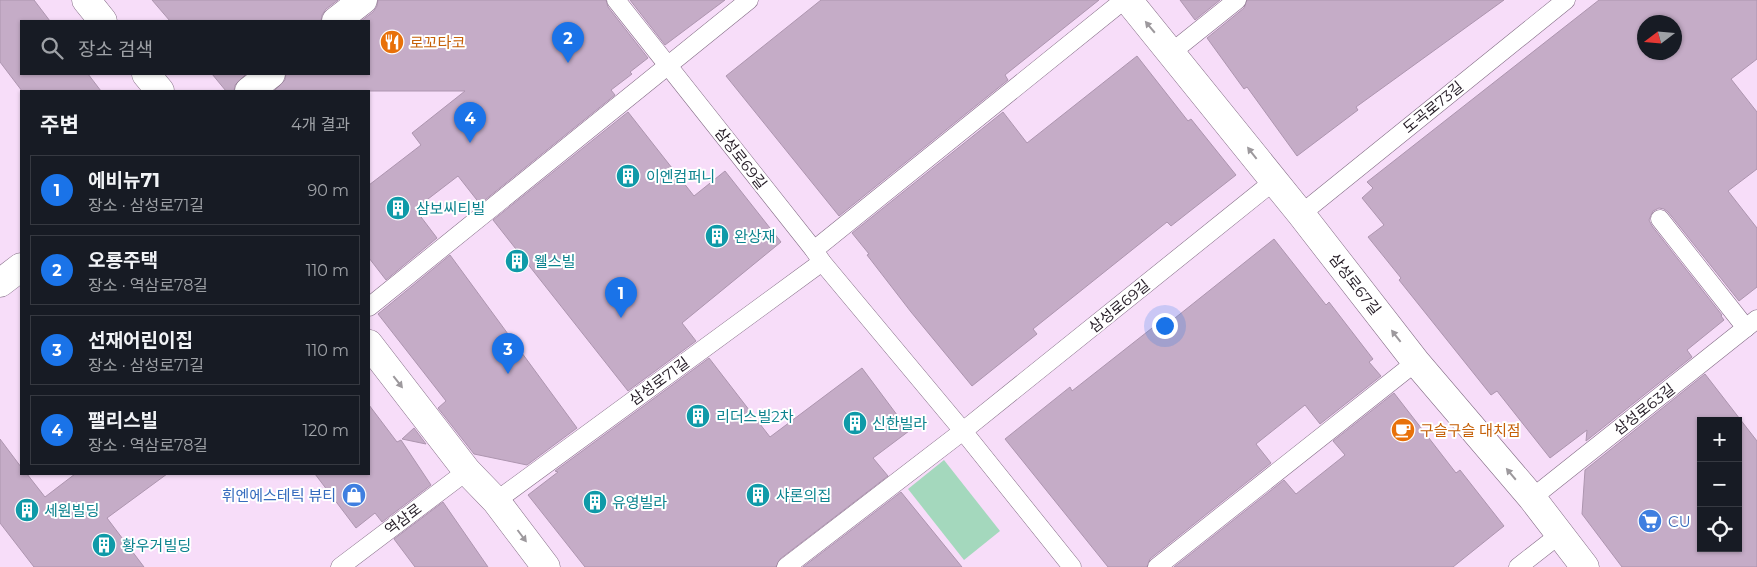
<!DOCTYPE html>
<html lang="ko">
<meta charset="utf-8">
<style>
:root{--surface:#171b24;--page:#20242c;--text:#f1f3f6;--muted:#9ea1a6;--line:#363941;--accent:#1a73e8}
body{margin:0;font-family:Montserrat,"Noto Sans KR",sans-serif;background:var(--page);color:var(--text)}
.controls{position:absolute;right:15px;bottom:15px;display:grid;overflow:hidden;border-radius:0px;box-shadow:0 1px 4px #0004}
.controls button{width:45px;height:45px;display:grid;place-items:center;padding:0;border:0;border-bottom:1px solid var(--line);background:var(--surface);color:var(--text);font:25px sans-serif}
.compass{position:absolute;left:1637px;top:15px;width:45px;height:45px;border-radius:50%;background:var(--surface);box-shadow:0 1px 4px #0004;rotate:254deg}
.you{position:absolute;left:1164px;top:325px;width:18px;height:18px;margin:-12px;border:4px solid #fff;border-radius:50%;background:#1a73e8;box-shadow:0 0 0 8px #1a73e833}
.badge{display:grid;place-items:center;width:32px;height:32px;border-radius:50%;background:var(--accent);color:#fff;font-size:16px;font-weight:700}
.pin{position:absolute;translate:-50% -41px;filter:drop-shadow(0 1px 2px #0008)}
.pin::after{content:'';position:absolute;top:26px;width:18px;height:15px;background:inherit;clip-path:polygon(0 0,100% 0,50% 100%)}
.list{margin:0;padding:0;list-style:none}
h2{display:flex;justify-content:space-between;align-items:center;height:65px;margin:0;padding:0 20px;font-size:21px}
h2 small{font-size:16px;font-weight:400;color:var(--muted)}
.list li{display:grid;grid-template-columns:32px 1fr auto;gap:15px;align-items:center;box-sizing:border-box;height:70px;margin:0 10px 10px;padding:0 10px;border:1px solid var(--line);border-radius:0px}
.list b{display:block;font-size:19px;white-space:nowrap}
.list p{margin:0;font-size:16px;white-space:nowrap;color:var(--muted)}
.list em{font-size:16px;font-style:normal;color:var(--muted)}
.icon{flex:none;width:28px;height:28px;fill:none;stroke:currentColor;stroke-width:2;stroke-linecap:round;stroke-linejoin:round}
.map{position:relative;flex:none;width:1757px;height:567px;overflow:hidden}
.search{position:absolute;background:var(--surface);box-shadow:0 1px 4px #0004;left:20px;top:20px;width:350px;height:55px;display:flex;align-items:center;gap:12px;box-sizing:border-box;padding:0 18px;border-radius:0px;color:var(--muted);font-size:19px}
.panel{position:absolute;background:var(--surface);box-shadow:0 1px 4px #0004;left:20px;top:90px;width:350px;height:385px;border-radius:0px}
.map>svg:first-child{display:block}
.green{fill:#a4d8bd}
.building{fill:#c5acc7;stroke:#ad95af;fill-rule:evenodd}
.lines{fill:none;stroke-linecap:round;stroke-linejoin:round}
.lane-casing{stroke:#846d86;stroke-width:19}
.street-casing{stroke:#846d86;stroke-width:29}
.lane{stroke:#fff;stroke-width:18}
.street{stroke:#fff;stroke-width:28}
.oneway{fill:#9d999d}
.labels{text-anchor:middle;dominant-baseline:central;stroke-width:4;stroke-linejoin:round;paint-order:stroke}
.food-label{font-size:15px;fill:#c56008;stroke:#fff;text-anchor:start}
.street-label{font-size:15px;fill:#251c26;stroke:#fff}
.culture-label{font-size:15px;fill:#0d838f;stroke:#fff;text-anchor:start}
.shop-label{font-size:15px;fill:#366cbe;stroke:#fff;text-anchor:end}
</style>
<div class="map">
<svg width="1757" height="567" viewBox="0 0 1757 567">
<rect width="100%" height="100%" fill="#f7ddf9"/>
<path class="green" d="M944,460L1000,531L964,560L908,489Z"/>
<g class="building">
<path d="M0,0H34L50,21H21V74H88L101,91H22L0,62Z"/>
<path d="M152,0H338L326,9L322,15L321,21H170Z"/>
<path d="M378,0H606L608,7L648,58L630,72L632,74L611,90L615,95L480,204L458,176L415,209L437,238L386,280L369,258V185L421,145L412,133L465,91H274L285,80L286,74H369V21H361L373,12L377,6Z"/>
<path d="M630,0H725L665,45Z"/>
<path d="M821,0H1099L1005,75L1008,80L839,216L726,76Z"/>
<path d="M1180,0H1220L1195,20Z"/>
<path d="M1247,0H1504L1356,107L1358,110L1297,156L1247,87L1244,89L1207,38L1244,8Z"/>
<path d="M1599,0H1757V59L1731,79L1757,112V169L1728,191L1757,228V287L1739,301L1668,212L1664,209L1659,208L1653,211L1649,220L1652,226L1722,315L1721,316L1724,320L1687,350L1692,357L1586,441L1587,430L1550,458L1497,391L1491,395L1399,280L1401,278L1368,237L1384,225L1362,198L1373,188L1367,182ZM1644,22H1674V52H1644Z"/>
<path d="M1137,56L1188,121L1191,119L1236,175L1171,226L1167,222L1033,329L1037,334L972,386L911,312L867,255L869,254L852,233L1003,112L1027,143Z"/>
<path d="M212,74H246L235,85L234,91H226Z"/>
<path d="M628,112L694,196L725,171L781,242L682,323L696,341L628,391L493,220Z"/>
<path d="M1274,239L1326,305L1329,302L1373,359L1369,362L1381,376L1320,424L1305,405L1256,444L1271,463L1150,559L1147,567H1108L1005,439L1070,387L1072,391L1161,321L1165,326Z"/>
<path d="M450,255L577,428L527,465L474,454L438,408L446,401L378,314Z"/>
<path d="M709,358L770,437L862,368L909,431L873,458L888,476L780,559L776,567H585L528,495L558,472L555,471Z"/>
<path d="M1705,374L1757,441V567H1622L1582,514L1585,470ZM1701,421H1738V548H1701Z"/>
<path d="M1394,393L1456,473L1460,470L1504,526L1453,567H1174L1284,480L1296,494L1345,455L1333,441Z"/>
<path d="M369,405L397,442L401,440L431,485L382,522L375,513L356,528L315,474H369Z"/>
<path d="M414,428L426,444L402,439Z"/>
<path d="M0,439L21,467V474H27L45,497L75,474H167L107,518L144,567H34L0,523Z"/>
<path d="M901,492L962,567H803Z"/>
<path d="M443,502L488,567H415L394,539Z"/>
</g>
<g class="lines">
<g class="lane-casing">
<g id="lane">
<path d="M616,0L814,250L822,262L963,431L1072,567"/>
<path d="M1172,52L1237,0"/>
<path d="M1301,214L1566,0"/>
<path d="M1660,219L1746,328"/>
<path d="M814,250L1124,0"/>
<path d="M369,307L749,0"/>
<path d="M1532,498L1757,319"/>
<path d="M496,501L822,262"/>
<path d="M340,567L467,471"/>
<path d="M786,567L963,431L1274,181"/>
<path d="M1157,567L1416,362"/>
<path d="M1518,567L1559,535"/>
</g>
</g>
<g class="street-casing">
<g id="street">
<path d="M86,0L103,21"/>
<path d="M1128,0L1301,214L1416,362L1532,498L1585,567"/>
<path d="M336,21L363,0"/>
<path d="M146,74L160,91"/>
<path d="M249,91L271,74"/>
<path d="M0,283L21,267"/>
<path d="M369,344L467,471L496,501L546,567"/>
</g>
</g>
<use href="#lane" class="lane"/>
<use href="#street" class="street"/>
</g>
<defs><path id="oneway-solid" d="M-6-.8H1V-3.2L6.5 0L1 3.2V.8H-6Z" transform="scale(1.25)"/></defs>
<g class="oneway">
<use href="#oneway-solid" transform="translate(1150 27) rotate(-130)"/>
<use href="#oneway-solid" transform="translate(1252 153) rotate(-128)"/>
<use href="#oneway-solid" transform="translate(1396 336) rotate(-128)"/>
<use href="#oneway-solid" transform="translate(398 382) rotate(52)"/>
<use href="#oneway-solid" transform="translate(1511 474) rotate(-130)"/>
<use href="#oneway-solid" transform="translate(522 536) rotate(53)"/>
</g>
<defs>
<g id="restaurant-disc" transform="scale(1.25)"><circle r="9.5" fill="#e8710a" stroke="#fff"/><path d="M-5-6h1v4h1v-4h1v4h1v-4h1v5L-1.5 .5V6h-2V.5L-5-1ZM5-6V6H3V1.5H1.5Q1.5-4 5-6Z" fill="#fff"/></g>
<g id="building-disc" transform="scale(1.25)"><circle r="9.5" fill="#0f9aa8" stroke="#fff"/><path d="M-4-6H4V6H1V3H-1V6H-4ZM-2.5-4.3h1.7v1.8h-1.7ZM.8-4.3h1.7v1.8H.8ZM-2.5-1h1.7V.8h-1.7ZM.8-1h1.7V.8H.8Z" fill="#fff"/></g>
<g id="cafe-disc" transform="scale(1.25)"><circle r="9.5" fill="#e8710a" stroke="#fff"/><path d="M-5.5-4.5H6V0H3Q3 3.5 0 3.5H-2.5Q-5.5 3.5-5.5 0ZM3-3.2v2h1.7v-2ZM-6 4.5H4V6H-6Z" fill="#fff"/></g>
<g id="shop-disc" transform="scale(1.25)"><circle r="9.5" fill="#3f7fe0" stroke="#fff"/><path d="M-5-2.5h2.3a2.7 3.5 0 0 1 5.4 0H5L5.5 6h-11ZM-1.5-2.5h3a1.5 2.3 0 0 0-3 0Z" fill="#fff"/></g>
<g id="supermarket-disc" transform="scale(1.25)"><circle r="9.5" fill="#3f7fe0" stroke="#fff"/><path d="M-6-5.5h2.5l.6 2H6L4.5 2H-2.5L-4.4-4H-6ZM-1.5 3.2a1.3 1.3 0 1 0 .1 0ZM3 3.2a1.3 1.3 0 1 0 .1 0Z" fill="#fff"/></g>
</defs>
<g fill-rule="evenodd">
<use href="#restaurant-disc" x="392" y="42"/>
<use href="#building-disc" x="628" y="176"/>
<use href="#building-disc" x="398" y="208"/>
<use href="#building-disc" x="717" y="236"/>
<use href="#building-disc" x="517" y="261"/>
<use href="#building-disc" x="698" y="416"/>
<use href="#building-disc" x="855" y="423"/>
<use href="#cafe-disc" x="1403" y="430"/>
<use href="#shop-disc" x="354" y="495"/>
<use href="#building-disc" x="758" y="495"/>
<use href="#building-disc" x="595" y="502"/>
<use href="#building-disc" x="27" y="510"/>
<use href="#supermarket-disc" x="1650" y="521"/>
<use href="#building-disc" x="104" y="545"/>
</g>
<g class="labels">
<g class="food-label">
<text x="410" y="42">로꼬타코</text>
<text x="1420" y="430">구슬구슬 대치점</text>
</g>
<g class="street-label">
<text transform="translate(1433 107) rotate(-39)">도곡로73길</text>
<text transform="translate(741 158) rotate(52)">삼성로69길</text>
<text transform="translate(1355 284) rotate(52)">삼성로67길</text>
<text transform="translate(1119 306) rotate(-39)">삼성로69길</text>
<text transform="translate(659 381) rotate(-36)">삼성로71길</text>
<text transform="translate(1644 409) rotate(-38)">삼성로63길</text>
<text transform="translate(403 519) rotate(-37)">역삼로</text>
</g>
<g class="culture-label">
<text x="646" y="176">이엔컴퍼니</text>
<text x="416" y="208">삼보씨티빌</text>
<text x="734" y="236">완상재</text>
<text x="534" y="261">웰스빌</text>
<text x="716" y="416">리더스빌2차</text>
<text x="872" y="423">신한빌라</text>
<text x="776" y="495">샤론의집</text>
<text x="612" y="502">유영빌라</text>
<text x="44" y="510">세원빌딩</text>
<text x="122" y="545">황우거빌딩</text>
</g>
<g class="shop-label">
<text x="336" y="495">휘엔에스테틱 뷰티</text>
<text x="1668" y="521" text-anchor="start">CU</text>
</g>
</g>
</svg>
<div class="controls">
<button>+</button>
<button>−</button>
<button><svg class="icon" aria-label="locate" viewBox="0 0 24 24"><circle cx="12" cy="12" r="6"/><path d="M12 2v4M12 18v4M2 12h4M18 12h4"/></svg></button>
</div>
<svg class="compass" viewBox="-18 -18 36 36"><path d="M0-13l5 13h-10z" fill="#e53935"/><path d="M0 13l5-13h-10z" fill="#9ea1a6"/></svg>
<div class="you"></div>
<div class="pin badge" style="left:621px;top:318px">1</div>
<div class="pin badge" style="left:568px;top:63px">2</div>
<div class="pin badge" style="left:508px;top:374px">3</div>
<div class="pin badge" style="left:470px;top:143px">4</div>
<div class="search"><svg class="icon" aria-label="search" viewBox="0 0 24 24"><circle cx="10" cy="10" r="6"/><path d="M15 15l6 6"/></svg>장소 검색</div>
<section class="panel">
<h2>주변<small>4개 결과</small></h2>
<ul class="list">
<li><span class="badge">1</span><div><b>에비뉴71</b><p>장소 · 삼성로71길</p></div><em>90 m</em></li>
<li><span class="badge">2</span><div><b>오룡주택</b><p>장소 · 역삼로78길</p></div><em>110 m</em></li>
<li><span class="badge">3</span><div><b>선재어린이집</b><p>장소 · 삼성로71길</p></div><em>110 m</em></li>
<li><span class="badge">4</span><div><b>팰리스빌</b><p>장소 · 역삼로78길</p></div><em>120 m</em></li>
</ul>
</section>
</div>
